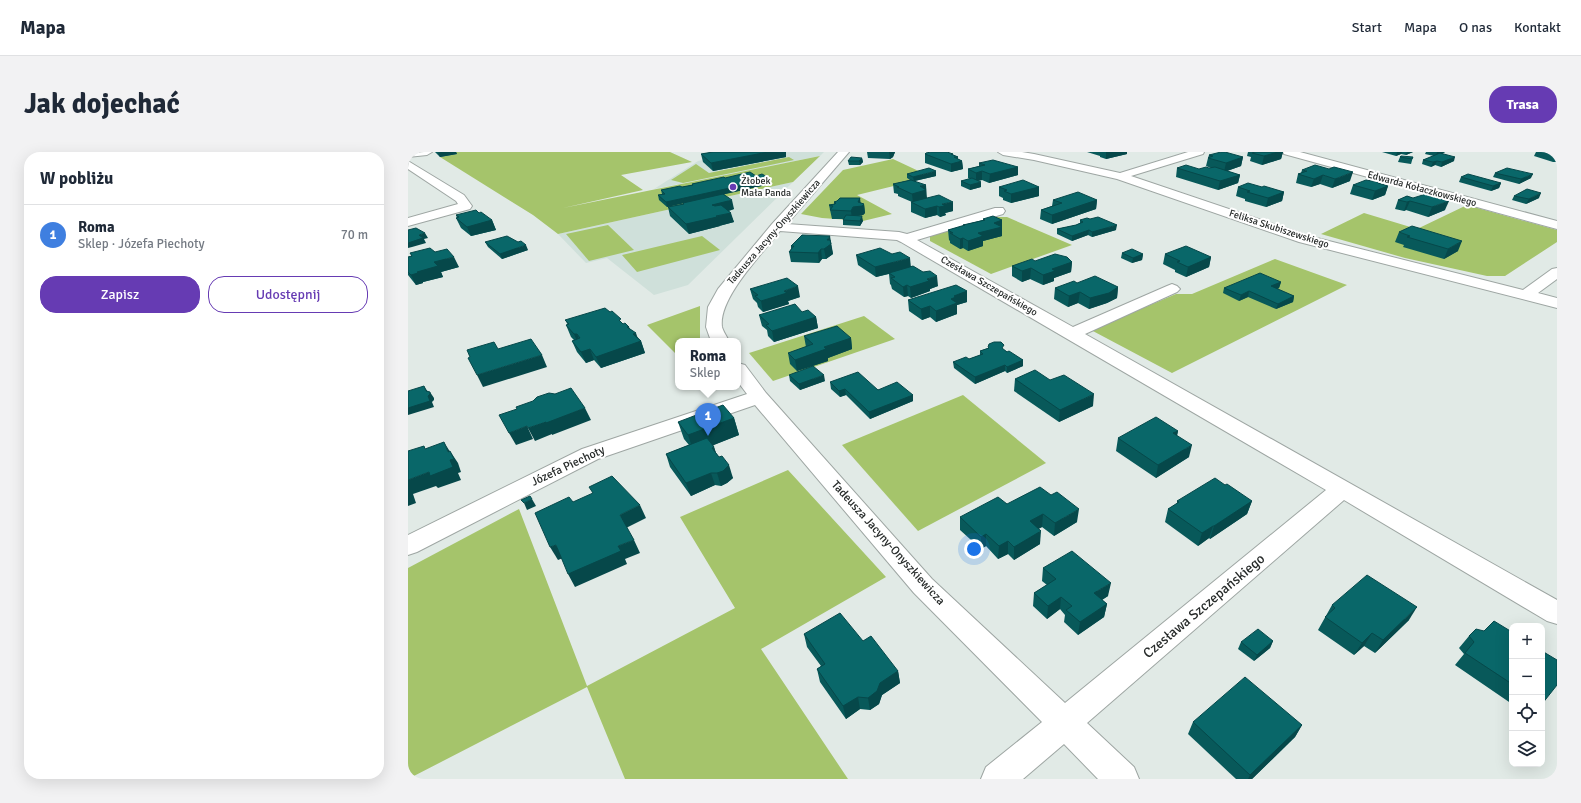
<!DOCTYPE html>
<html lang="pl">
<meta charset="utf-8">
<style>
:root{--surface:#fff;--page:#f2f2f3;--text:#1f2937;--muted:#747a83;--line:#e0e1e3;--accent:#663bb3}
body{margin:0;font-family:Signika,sans-serif;background:var(--page);color:var(--text)}
.controls{position:absolute;right:12px;bottom:12px;display:grid;overflow:hidden;border-radius:8px;box-shadow:0 4px 16px #0002}
.controls button{width:36px;height:36px;display:grid;place-items:center;padding:0;border:0;border-bottom:1px solid var(--line);background:var(--surface);color:var(--text);font:20px sans-serif}
.you{position:absolute;left:566px;top:397px;width:14px;height:14px;margin:-10px;border:3px solid #fff;border-radius:50%;background:#1a73e8;box-shadow:0 0 0 6px #1a73e833}
.badge{display:grid;place-items:center;width:26px;height:26px;border-radius:50%;background:var(--accent);color:#fff;font-size:13px;font-weight:700}
.pin{position:absolute;translate:-50% -33px;filter:drop-shadow(0 1px 2px #0008)}
.pin::after{content:'';position:absolute;top:21px;width:14px;height:12px;background:inherit;clip-path:polygon(0 0,100% 0,50% 100%)}
.popup{position:absolute;left:267px;top:186px;width:66px;height:52px;box-sizing:border-box;display:grid;place-content:center;border-radius:8px;background:var(--surface);filter:drop-shadow(0 1px 3px #0005);font-size:13px;white-space:nowrap;color:var(--muted)}
.popup b{font-size:15px;color:var(--text)}
.popup::after{content:'';position:absolute;left:50%;top:100%;margin-left:-8px;border:8px solid transparent;border-top-color:var(--surface)}
.list{margin:0;padding:0;list-style:none}
h2{display:flex;justify-content:space-between;align-items:center;height:52px;margin:0;padding:0 16px;font-size:17px}
h2 small{font-size:13px;font-weight:400;color:var(--muted)}
.list li{display:grid;grid-template-columns:26px 1fr auto;gap:12px;align-items:center;box-sizing:border-box;height:60px;padding:0 16px;border-top:1px solid var(--line)}
.list b{display:block;font-size:15px;white-space:nowrap}
.list p{margin:0;font-size:13px;white-space:nowrap;color:var(--muted)}
.list em{font-size:13px;font-style:normal;color:var(--muted)}
.actions{display:flex;gap:8px;padding:12px 16px}
.actions a{flex:1;padding:9px 0;border:1px solid var(--accent);border-radius:16px;text-align:center;font-size:14px;color:var(--accent)}
.actions .main{background:var(--accent);color:#fff}
.icon{flex:none;width:22px;height:22px;fill:none;stroke:currentColor;stroke-width:2;stroke-linecap:round;stroke-linejoin:round}
.map{position:relative;flex:none;width:1149px;height:627px;overflow:hidden;border-radius:16px}
header{display:flex;align-items:center;gap:24px;box-sizing:border-box;height:56px;padding:0 20px;background:var(--surface);border-bottom:1px solid var(--line)}
header strong{font-size:19px}
nav{display:flex;gap:22px;margin-inline-start:auto;font-size:14px}
.intro{display:flex;align-items:center;justify-content:space-between;box-sizing:border-box;height:96px;padding:0 24px}
h1{margin:0;font-size:28px}
.button{padding:10px 18px;border-radius:16px;background:var(--accent);color:#fff;font-size:14px;font-weight:700}
main{display:flex;gap:24px;padding:0 24px}
aside{flex:1;background:var(--surface);border-radius:16px;box-shadow:0 4px 16px #0002}
.map>svg:first-child{display:block}
.built{fill:#cfe0da}
.green{fill:#a5c46b}
.lines{fill:none;stroke-linecap:round;stroke-linejoin:round}
.minor-casing{stroke:#9ea6a3;stroke-width:2}
.minor{fill:#fff;fill-rule:evenodd}
.wall{fill:#08595a}
.shaded-wall{fill:#06484a}
.building{fill:#096769;stroke:#06484a}
.poi-dot{fill:#663bb3;stroke:#fff;stroke-width:1.5}
.labels{text-anchor:middle;dominant-baseline:central;stroke-width:4;stroke-linejoin:round;paint-order:stroke}
.far-poi-label{font-size:10px;fill:#262a29;stroke:#fff;text-anchor:start}
.far-street-label{font-size:10px;fill:#262a29;stroke:#fff}
.street-label{font-size:12px;fill:#262a29;stroke:#fff}
.near-street-label{font-size:14px;fill:#262a29;stroke:#fff}
</style>
<header>
<strong>Mapa</strong>
<nav><a>Start</a><a>Mapa</a><a>O nas</a><a>Kontakt</a></nav>
</header>
<div class="intro"><h1>Jak dojechać</h1><a class="button">Trasa</a></div>
<main>
<aside>
<h2>W pobliżu<small></small></h2>
<ul class="list">
<li><span class="badge" style="background:#3f7fe0">1</span><div><b>Roma</b><p>Sklep · Józefa Piechoty</p></div><em>70 m</em></li>
</ul>
<div class="actions"><a class="main">Zapisz</a><a>Udostępnij</a></div>
</aside>
<div class="map">
<svg width="1149" height="627" viewBox="0 0 1149 627">
<rect width="100%" height="100%" fill="#e1eae6"/>
<g class="built">
<path d="M334,0H416L412,4L246,37L290,9Z"/>
<path d="M385,30L280,133L246,143L199,106L178,111L150,82Z"/>
</g>
<g class="green">
<path d="M47,0H262L284,10L213,23L235,38L155,56L412,4L385,30L150,82L125,63L32,5L49,2Z"/>
<path d="M381,5L386,8L275,31L263,28L288,12L301,21Z"/>
<path d="M485,7L517,22L499,26L506,29L449,43L484,62L455,69L414,66L393,62L435,18Z"/>
<path d="M1059,53L1149,78V90L1097,124H1079L997,106L913,82L956,61L1009,77Z"/>
<path d="M587,65H599L664,93L583,122L522,89V84Z"/>
<path d="M200,73L226,98L181,109L158,82Z"/>
<path d="M294,84L312,98L229,120L214,103Z"/>
<path d="M867,107L939,133L764,221L683,178L768,142H784Z"/>
<path d="M292,154V189H270V204L239,173Z"/>
<path d="M456,164L487,187L365,229L341,201Z"/>
<path d="M555,243L638,311L510,379L434,293Z"/>
<path d="M380,318L478,425L353,497L440,627H217L179,535L0,627V416L111,357L179,534L327,456L272,365Z"/>
</g>
<g class="lines">
<g class="minor-casing">
<g id="minor">
<path d="M0,0H24L19,3L0,5Z"/>
<path d="M430,0H441L379,72L491,80L499,82L587,56H595L597,59L595,62L509,88L665,175L759,134L764,132L769,134L772,137L769,140L677,182L1149,448V472L1139,469L936,348L679,571L726,615L731,627H690L656,592L615,627H573L578,615L634,570L506,441L347,253L190,307L9,400L0,403V383L174,297L339,242L330,230V211L337,213L358,241L524,427L657,551L918,338L493,90L489,88L372,79C355,101 310,146 314,175C315,179 319,185 321,189H303L298,175L300,155L310,137L364,72Z"/>
<path d="M590,0H614L626,2L712,21L780,0H796L795,2L723,24L901,84L1115,138L1144,117L1149,116V127L1130,141L1149,146V156L891,90L709,27L626,8L595,3Z"/>
<path d="M875,0H892L1149,69V77L876,2Z"/>
<path d="M0,9L56,43L64,54L62,57L0,74V66L50,52L48,49L0,17Z"/>
</g>
</g>
<use href="#minor" class="minor"/>
</g>
<g class="wall">
<path d="M27,0H48L49,2L32,5Z"/>
<path d="M305,0H378V5L305,19L295,10L293,2Z"/>
<path d="M459,0H487L485,5L482,7L460,6Z"/>
<path d="M679,0H719V2L698,7L692,5V4Z"/>
<path d="M840,0H875L873,7L854,13L842,9L843,5L839,4Z"/>
<path d="M974,0H1005L998,3L993,2L988,4Z"/>
<path d="M1018,0H1037L1034,2L1046,9L1033,15L1027,13L1023,15L1014,12L1015,8L1026,4L1017,2Z"/>
<path d="M1128,0H1149V10H1145L1126,4Z"/>
<path d="M517,2H545V3L550,5V7L554,9L555,17L543,20L517,11Z"/>
<path d="M801,3L835,5L833,14L819,19L832,23L830,31L810,38L768,25L769,16L791,17L803,16L798,14L800,6Z"/>
<path d="M992,5H1005L1003,12L990,10Z"/>
<path d="M454,6L455,10L452,13H441L440,9Z"/>
<path d="M571,11L610,15V23L581,31L574,28L570,29L573,35L562,38L553,34V29L562,27L560,26V17L571,14Z"/>
<path d="M894,18L942,29L924,36L912,32L903,35L888,31L890,22L893,21Z"/>
<path d="M1087,21L1123,26L1111,32L1085,25Z"/>
<path d="M499,22L528,24L507,29L519,46L545,59L537,61L538,63L532,65L529,63L517,66L503,60V50H504L490,44V42L486,41L485,32L502,28L499,26Z"/>
<path d="M348,24L363,27V32L316,42L326,57L321,59L326,70L311,74H312L281,82L262,64L260,55L275,52V51L259,55L251,48L250,43L254,42L253,38L274,35L284,33V32L317,26Z"/>
<path d="M1053,25L1093,31L1091,36L1083,39L1051,30Z"/>
<path d="M970,31L980,34L977,43L964,48L942,42L945,33Z"/>
<path d="M591,35H631V44L603,51L595,48V46L591,44Z"/>
<path d="M830,35H854L876,40L874,49L858,55L837,49V47L828,44Z"/>
<path d="M999,44L1037,58L1020,65L998,58L996,59L987,57L990,48Z"/>
<path d="M1106,44L1131,46L1118,52L1104,48Z"/>
<path d="M452,46V51L456,52L457,61L455,63L450,64L455,69L452,74L435,73V67H424L421,53L426,52V50Z"/>
<path d="M645,48H689L688,57L644,72L632,67L633,58L644,54Z"/>
<path d="M48,63L84,68L88,78L63,84L53,76L48,66H49Z"/>
<path d="M575,67L594,68V84L575,89V94L560,99L555,96L552,97L542,91V89L541,88L540,78L555,74V73L575,68Z"/>
<path d="M672,68L708,78L684,85L680,83L664,89L649,82V77L668,73L672,71Z"/>
<path d="M991,80L1050,99L1036,107L995,95L996,93L987,90Z"/>
<path d="M422,88L425,102L418,107H414L411,111L383,110L381,100L383,97V94Z"/>
<path d="M77,90L120,98L94,107L80,95Z"/>
<path d="M27,100L51,115L33,120L35,125L15,130V131L8,133L0,123V105L4,104L2,101Z"/>
<path d="M714,101L735,102L734,108L724,111L713,106Z"/>
<path d="M757,102L803,105L801,115L778,125L767,120V118L755,112Z"/>
<path d="M448,103L503,114L530,134L522,137V139L503,146L500,144L496,145L484,137L483,133L482,132L481,122L468,125L450,113Z"/>
<path d="M627,109L664,110L663,120L646,126V129L635,133L622,127L614,130L604,124V114Z"/>
<path d="M873,130L871,136L869,137L886,144L885,150L868,157L840,145L831,149L815,141L816,136Z"/>
<path d="M669,131L710,135L709,146L699,151L681,157L670,151L660,155L646,147L647,136Z"/>
<path d="M342,137L392,145L380,149L381,152L355,160L350,155L349,151L345,147Z"/>
<path d="M559,139V150L549,153V162L528,170L522,165L514,168L501,159L500,148Z"/>
<path d="M394,160L408,165L410,176L366,190L360,184L359,178L354,174L351,163Z"/>
<path d="M157,168L215,172L221,175L222,177L233,189L237,201L193,216L186,208L178,211L169,200L164,189L166,188L163,185L158,173H160Z"/>
<path d="M396,184L443,186L444,197L420,206V209L389,219L382,212L380,201L398,195Z"/>
<path d="M580,195L596,198L615,208V214L599,221L597,219L567,232L546,216L545,210L561,207L572,203V199L580,196Z"/>
<path d="M381,223L417,229L392,238L382,229Z"/>
<path d="M607,227L642,228L685,254L651,270L606,239Z"/>
<path d="M422,230L505,243V249L462,267L438,243L432,245L423,237Z"/>
<path d="M326,266L331,283L305,293L306,295L308,301L325,326L319,331L313,334L307,333L283,344L262,315L258,302L281,293L276,287L270,270Z"/>
<path d="M770,279L769,284L781,305L748,326L708,299L710,286Z"/>
<path d="M769,349H844L839,362L802,387L801,386L790,394L757,370L760,357L769,352Z"/>
<path d="M599,352L669,370L646,384L634,375L630,377L632,392L606,408L600,402L590,407L578,394L573,397L552,378V365Z"/>
<path d="M635,416L700,444L694,448L699,452L696,465L670,483L656,470L657,463L652,457L639,467L625,454L626,441L639,433L634,429Z"/>
<path d="M924,453L1001,468L967,501L956,494L946,503L910,478Z"/>
<path d="M1104,480V552L1047,513L1056,502L1051,496L1061,484Z"/>
<path d="M396,482L455,489L490,519L492,531L474,543L471,552L462,558L452,557L438,567L412,530L409,517L413,514L399,495Z"/>
<path d="M865,489L862,496L846,509L830,497L833,490Z"/>
<path d="M785,570L894,573L887,585L844,627H828L780,582Z"/>
</g>
<g class="shaded-wall">
<path d="M33,0H48L49,2L32,5L30,1Z"/>
<path d="M360,0H378V5L305,19L303,11Z"/>
<path d="M481,0H487L485,5L482,7Z"/>
<path d="M698,0H719V2L698,7Z"/>
<path d="M870,0H875L873,7L854,13L856,4Z"/>
<path d="M989,0H994L993,2L988,4Z"/>
<path d="M999,0H1005L998,3Z"/>
<path d="M1029,0H1037L1028,4Z"/>
<path d="M835,5L833,14L816,20L818,11Z"/>
<path d="M1047,5L1046,9L1033,15L1034,10Z"/>
<path d="M454,6L455,10L452,13L451,9Z"/>
<path d="M554,9L555,17L543,20V12Z"/>
<path d="M1029,9L1027,13L1023,15L1025,10Z"/>
<path d="M610,15V23L581,31L582,22Z"/>
<path d="M528,19V24L506,29L505,25Z"/>
<path d="M574,19V28L568,29V21Z"/>
<path d="M945,20L942,29L924,36L927,27Z"/>
<path d="M1125,22L1123,26L1111,32L1113,27Z"/>
<path d="M832,23L830,31L810,38L812,29Z"/>
<path d="M915,23L912,32L903,35L906,27Z"/>
<path d="M363,27V32L259,55L258,50Z"/>
<path d="M573,30V35L562,38V33Z"/>
<path d="M1093,31L1091,36L1083,39L1085,34Z"/>
<path d="M518,33L519,47L505,51L504,42L512,34Z"/>
<path d="M980,34L977,43L964,48L967,39Z"/>
<path d="M631,35V44L603,51V42Z"/>
<path d="M876,40L874,49L858,55L860,46Z"/>
<path d="M1133,41L1131,46L1118,52L1121,47Z"/>
<path d="M452,46L453,54L456,52L457,61L455,63L446,64L444,68L443,59Z"/>
<path d="M324,48L326,57L307,62L304,53Z"/>
<path d="M689,48L688,57L644,72V63Z"/>
<path d="M1002,49L998,58L996,59L999,50Z"/>
<path d="M1041,49L1037,58L1020,65L1024,55Z"/>
<path d="M545,50V59L537,61L538,63L532,65L531,55L534,52Z"/>
<path d="M529,54V63L517,66V57Z"/>
<path d="M323,61L326,70L311,74H312L281,82L278,72Z"/>
<path d="M454,64L455,69L452,74V69Z"/>
<path d="M84,68L88,78L63,84L59,75Z"/>
<path d="M594,68V84L575,89V94L560,99V89L570,81L586,71Z"/>
<path d="M709,73L708,78L684,85V80Z"/>
<path d="M681,78L680,83L664,89V84Z"/>
<path d="M17,81L20,86L16,87L18,91L4,95L0,96V91L11,83Z"/>
<path d="M422,84L425,102L418,107L416,97L419,88Z"/>
<path d="M555,86V96L552,97V87Z"/>
<path d="M1054,89L1050,99L1036,107L1040,97Z"/>
<path d="M118,93L120,98L94,107L92,102Z"/>
<path d="M413,97L414,107L411,111L410,101Z"/>
<path d="M735,102L734,108L724,111L725,106Z"/>
<path d="M46,105L51,115L33,120L35,125L15,130V131L8,133L3,123L26,110Z"/>
<path d="M803,105L801,115L778,125L780,115Z"/>
<path d="M502,106L503,116L468,125L467,115Z"/>
<path d="M664,110L663,120L646,126V129L635,133V123L644,117Z"/>
<path d="M623,116L622,127L614,130V119Z"/>
<path d="M529,124L530,134L522,137V139L503,146L502,135L519,127Z"/>
<path d="M873,130L871,136L862,140L863,134Z"/>
<path d="M499,133L500,144L496,145L495,135Z"/>
<path d="M390,134L392,145L380,149L381,152L355,160L353,149L376,139Z"/>
<path d="M710,135L709,146L699,151L681,157L682,146Z"/>
<path d="M559,139V150L549,153V162L528,170V159L543,147L546,144Z"/>
<path d="M841,139L840,145L831,149L833,143Z"/>
<path d="M672,140L670,151L660,155L661,144Z"/>
<path d="M886,144L885,150L868,157L870,152Z"/>
<path d="M522,154V165L514,168L513,157Z"/>
<path d="M408,165L410,176L366,190L364,179Z"/>
<path d="M228,181L231,190L233,189L237,201L193,216L188,205L225,182Z"/>
<path d="M166,182H169L173,193L171,194Z"/>
<path d="M443,186L444,197L420,206V209L389,219L387,208L416,195Z"/>
<path d="M182,197L186,208L178,211L173,200Z"/>
<path d="M134,203L139,215L75,235L69,223Z"/>
<path d="M615,208V214L599,221V215Z"/>
<path d="M597,213V219L567,232V225Z"/>
<path d="M416,223L417,229L392,238L391,232Z"/>
<path d="M16,234L20,240H22L26,246V248L24,250L26,255L0,263V256L18,239Z"/>
<path d="M437,237L438,243L432,245L431,239Z"/>
<path d="M686,242L685,254L651,270L652,258Z"/>
<path d="M505,243V249L462,267L461,260Z"/>
<path d="M177,256L183,268L144,283V282L127,289L120,276Z"/>
<path d="M326,266L331,283L286,301L280,283Z"/>
<path d="M119,274L125,287L108,293L101,281Z"/>
<path d="M770,279L767,291L765,281Z"/>
<path d="M36,290L44,303L42,299L50,311L53,320L50,321L53,328L30,336L28,334L5,342L8,351L0,354V328L21,320L40,300Z"/>
<path d="M784,293L781,305L748,326L750,313Z"/>
<path d="M306,295L310,308L304,296Z"/>
<path d="M321,313L325,326L319,331L313,334L309,321Z"/>
<path d="M303,321L307,333L283,344L278,331Z"/>
<path d="M124,347L128,354L119,358L116,351Z"/>
<path d="M844,349L839,362L802,387L806,374Z"/>
<path d="M232,353L238,366L218,376L212,363Z"/>
<path d="M671,357L669,370L646,384L647,371Z"/>
<path d="M635,362L634,375L621,382L622,369Z"/>
<path d="M805,374L801,386L790,394L794,381Z"/>
<path d="M633,379L632,392L606,408V395Z"/>
<path d="M578,382V394L573,397V385Z"/>
<path d="M226,388L232,401L217,407L219,412L167,435L160,422L210,394Z"/>
<path d="M600,389V402L590,407L591,394Z"/>
<path d="M148,393L155,406L150,408L142,395Z"/>
<path d="M703,431L700,444L684,454L686,441Z"/>
<path d="M653,445L652,457L639,467L640,454Z"/>
<path d="M699,452L696,465L670,483L672,470Z"/>
<path d="M1009,455L1001,468L967,501L975,488Z"/>
<path d="M964,481L956,494L946,503L954,491Z"/>
<path d="M865,489L862,496L846,509L849,503Z"/>
<path d="M490,519L492,531L474,543L471,552L462,558L460,546L472,531Z"/>
<path d="M450,545L452,557L438,567L435,554Z"/>
<path d="M894,573L887,585L844,627H840L842,623Z"/>
</g>
<g class="building">
<path d="M305,0H360L303,11L293,2Z"/>
<path d="M523,0H539L545,2H543L550,5H546L554,9L543,12L517,2L518,1Z"/>
<path d="M813,0H817L835,5L818,11L800,6L805,4L801,3Z"/>
<path d="M847,0H870L856,4L844,1Z"/>
<path d="M1032,1L1047,5L1034,10L1029,9L1025,10L1015,8Z"/>
<path d="M993,4L1005,5L1004,7L992,5Z"/>
<path d="M443,5L454,6L451,9H440Z"/>
<path d="M585,8L610,15L582,22L574,19L568,21L560,17L577,13L571,11Z"/>
<path d="M778,13L791,17L798,15L801,16L807,15L832,23L812,29L769,16Z"/>
<path d="M907,13L921,17L926,15L945,20L927,27L915,23L906,27L890,22L899,19L894,18Z"/>
<path d="M521,16L528,19L505,25L499,22Z"/>
<path d="M1099,16L1125,22L1113,27L1087,21Z"/>
<path d="M342,20L348,24L354,22L363,27L258,50L250,43L257,42L253,38L272,34L274,35L285,33L284,32L316,25L317,26Z"/>
<path d="M1060,22L1093,31L1085,34L1053,25Z"/>
<path d="M564,26L573,30L562,33L553,29Z"/>
<path d="M503,28L518,33L512,34L518,38L504,42L489,35H491L485,32Z"/>
<path d="M615,28L631,35L603,42L596,39L599,38L591,35Z"/>
<path d="M958,28L970,30V31L980,34L967,39L945,33Z"/>
<path d="M840,31L854,35L856,34L876,40L860,46L839,40L842,39L830,35Z"/>
<path d="M1119,37L1133,41L1121,47L1106,44Z"/>
<path d="M670,40L689,48L644,63L633,58L654,51L645,48Z"/>
<path d="M315,42L324,48L304,53L307,54L313,53L323,61L308,64L309,65L278,72L260,55L276,52L275,51Z"/>
<path d="M1018,42L1041,49L1024,55L1002,49L999,50L990,48L999,44L1005,46Z"/>
<path d="M531,43L545,50L534,52L537,54L531,55L529,54L517,57L503,50Z"/>
<path d="M432,46H452L450,50L456,52L454,54L445,55L443,59L422,58L425,54L421,53L427,52L428,51L426,50L429,49Z"/>
<path d="M68,58L71,61L73,60L84,68L59,75L48,66L51,65L48,63Z"/>
<path d="M438,63L454,64L452,69L435,68Z"/>
<path d="M585,64L594,68L586,71L594,75L570,81L575,84L560,89L555,86L552,87L542,81H545L540,78L557,73H555L577,68L575,67Z"/>
<path d="M690,65L709,73L684,80L681,78L664,84L649,77L668,73L675,70L672,68L679,66L682,67Z"/>
<path d="M1004,74L1054,89L1040,97L999,85L1002,84L991,80Z"/>
<path d="M8,76L17,81L11,83L15,86L0,91V78Z"/>
<path d="M394,83L422,84L419,88H422L423,92L416,97H413L410,101L381,100L386,94H383Z"/>
<path d="M99,84L110,90L113,89L118,93L92,102L77,90Z"/>
<path d="M778,94L803,105L780,115L769,110L772,109L757,102Z"/>
<path d="M22,96L27,100L39,97L46,105L26,110L30,114L9,120L10,121L3,123L0,120V105L4,104L2,101Z"/>
<path d="M472,96L484,102L492,100L502,106L467,115L448,103Z"/>
<path d="M724,97L735,102L725,106L714,101Z"/>
<path d="M647,102L659,105L664,110L644,117L647,119L635,123L623,116L614,119L604,114L624,107L627,109Z"/>
<path d="M505,114L515,120L522,119L529,124L519,127L521,129L502,135L499,133L495,135L483,126L487,125L481,121Z"/>
<path d="M852,121L873,130L863,134L886,144L870,152L841,139L833,143L816,136Z"/>
<path d="M687,124L710,135L701,141L682,146L672,140L661,144L647,136L666,129L669,131Z"/>
<path d="M379,126L390,134L376,139L379,141L353,149L347,144L350,143L342,137Z"/>
<path d="M548,133L559,139L546,144L548,145L543,147L549,151L528,159L522,154L513,157L500,148Z"/>
<path d="M387,152L394,160L400,158L408,165L364,179L358,173L361,172L351,163Z"/>
<path d="M197,156L202,160L204,159L213,167L211,168L215,172L217,171L221,175H219L228,181L225,182L233,189L188,205L182,197L173,200L164,189L172,186L169,182H166L158,173L161,172L157,168Z"/>
<path d="M429,174L443,186L416,195L418,197L387,208L380,201L405,192L396,184Z"/>
<path d="M123,187L134,203L69,223L60,206L62,205L59,198L86,190L90,197Z"/>
<path d="M586,190H593L596,193L594,196L599,200L601,199L615,208L599,215L597,213L567,225L545,210L558,205L561,207L575,202L572,199L581,196L580,195L581,192Z"/>
<path d="M405,214L416,223L391,232L381,223Z"/>
<path d="M627,218L642,228L656,223L686,242L652,258L607,227Z"/>
<path d="M450,220L470,238L489,230L505,243L461,260L437,237L431,239L422,230Z"/>
<path d="M16,234L18,239L22,240V242L20,244L22,249L0,256V239Z"/>
<path d="M163,236L177,256L138,271V270L120,276L119,274L101,281L91,263L109,257L108,255L125,249L129,245L141,241L147,242Z"/>
<path d="M315,253L326,266L280,283L270,270Z"/>
<path d="M748,265L770,279L765,281L784,293L750,313L710,286Z"/>
<path d="M299,286L306,295L304,296L311,305L314,304L321,313L315,319L309,321H303L278,331L258,302Z"/>
<path d="M36,290L40,300L42,299L46,307L42,308L45,315L22,324L21,320L0,328V299L16,294L17,297Z"/>
<path d="M204,324L232,353L212,363L226,388L210,394L213,399L160,422L148,393L142,395L127,361L161,345L165,350L185,341L181,335Z"/>
<path d="M807,326L817,333L819,332L844,349L806,374H805L794,381L760,357L771,350L769,349Z"/>
<path d="M632,335L643,343L649,340L671,357L647,371L635,362L622,369L633,379L606,395L600,389L591,394L578,382L573,385L552,365L590,345L599,352Z"/>
<path d="M122,344L124,347L116,351L113,348Z"/>
<path d="M664,399L703,431L686,441L699,452L672,470L658,458L664,454L653,445L640,454L626,441L648,427L635,416Z"/>
<path d="M959,423L1009,455L975,488L964,481L954,491L917,465L927,456L924,453Z"/>
<path d="M432,461L455,489L463,484L490,519L472,531L469,539L460,546L450,545L435,554L409,517L417,512L396,482Z"/>
<path d="M1086,469L1104,480V532L1057,501L1066,490L1061,484L1068,477L1076,479Z"/>
<path d="M850,477L865,489L849,503L833,490Z"/>
<path d="M1134,499L1149,508V533L1134,552Z"/>
<path d="M837,525L894,573L842,623L785,570Z"/>
</g>
<circle class="poi-dot" cx="325" cy="35" r="4"/>
<g class="labels">
<g class="far-poi-label">
<text x="333" y="29">Żłobek<tspan x="333" dy="12">Mała Panda</tspan></text>
</g>
<g class="far-street-label">
<text transform="translate(1014 37) rotate(15)">Edwarda Kołaczkowskiego</text>
<text transform="translate(871 77) rotate(18)">Feliksa Skubiszewskiego</text>
<text transform="translate(366 80) rotate(-49)">Tadeusza Jacyny-Onyszkiewicza</text>
<text transform="translate(581 134) rotate(30)">Czesława Szczepańskiego</text>
</g>
<g class="street-label">
<text transform="translate(160 314) rotate(-25)">Józefa Piechoty</text>
<text transform="translate(480 391) rotate(48)">Tadeusza Jacyny-Onyszkiewicza</text>
</g>
<g class="near-street-label">
<text transform="translate(796 454) rotate(-40)">Czesława Szczepańskiego</text>
</g>
</g>
</svg>
<div class="controls">
<button>+</button>
<button>−</button>
<button><svg class="icon" aria-label="locate" viewBox="0 0 24 24"><circle cx="12" cy="12" r="6"/><path d="M12 2v4M12 18v4M2 12h4M18 12h4"/></svg></button>
<button><svg class="icon" aria-label="layers" viewBox="0 0 24 24"><path d="M12 4l9 5-9 5-9-5zM3 14l9 5 9-5"/></svg></button>
</div>
<div class="you"></div>
<div class="pin badge" style="left:300px;top:284px;background:#3f7fe0">1</div>
<div class="popup"><b>Roma</b>Sklep</div>
</div>
</main>
